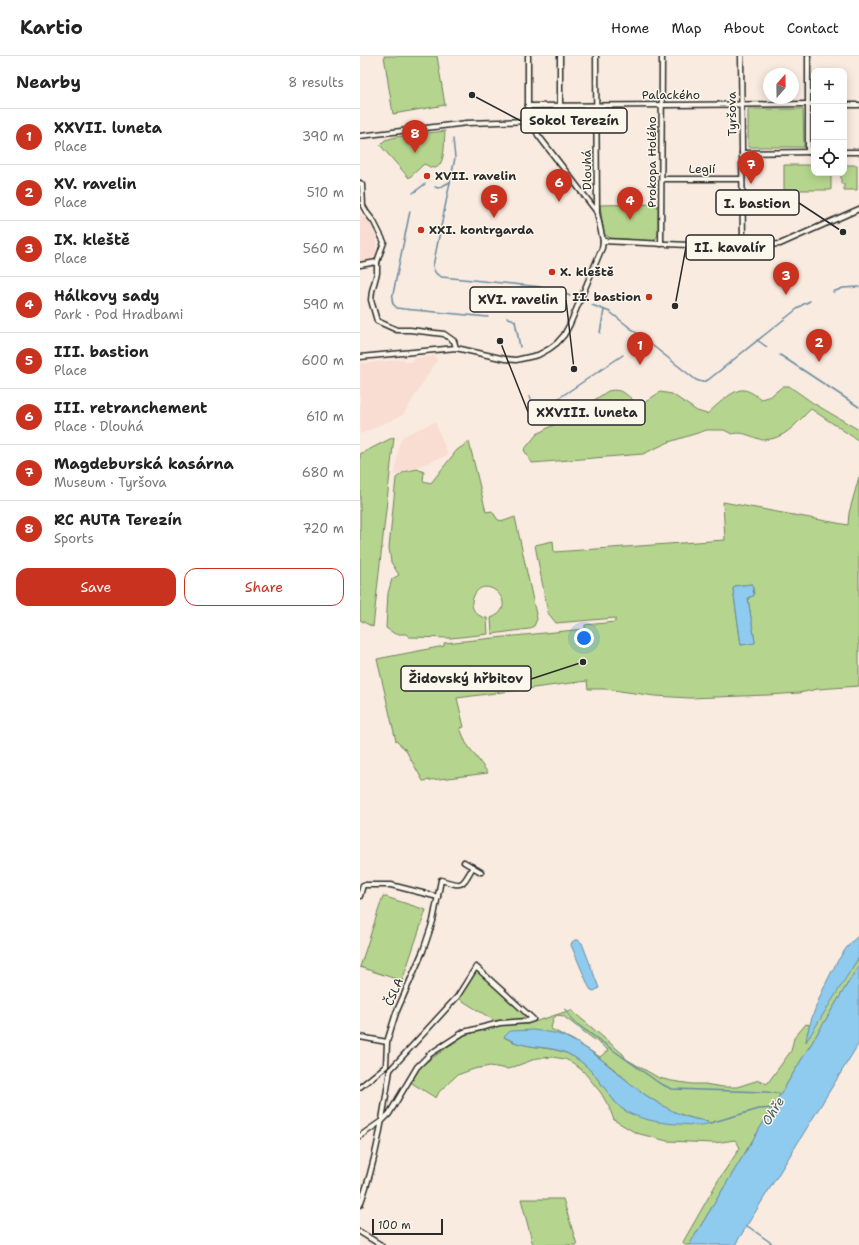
<!DOCTYPE html>
<meta charset="utf-8">
<style>
:root{--surface:#fff;--page:#f2f2f2;--text:#222;--muted:#767676;--line:#e0e0e0;--accent:#c8321e}
body{margin:0;font-family:"Shantell Sans",sans-serif;background:var(--page);color:var(--text)}
.controls{position:absolute;right:12px;top:12px;display:grid;overflow:hidden;border-radius:8px;box-shadow:0 2px 10px #0003}
.controls button{width:36px;height:36px;display:grid;place-items:center;padding:0;border:0;border-bottom:1px solid var(--line);background:var(--surface);color:var(--text);font:20px sans-serif}
.compass{position:absolute;left:403px;top:12px;width:36px;height:36px;border-radius:50%;background:var(--surface);box-shadow:0 2px 10px #0003;rotate:20deg}
.scale{position:absolute;left:12px;bottom:10px;width:71px;box-sizing:border-box;padding-left:4px;border:2px solid #2b2b2b;border-top:0;font-size:11px;line-height:14px;white-space:nowrap;color:#2b2b2b;-webkit-text-stroke:3px #fbf7ec;paint-order:stroke}
.you{position:absolute;left:224px;top:582px;width:14px;height:14px;margin:-10px;border:3px solid #fff;border-radius:50%;background:#1a73e8;box-shadow:0 0 0 6px #1a73e833}
.badge{display:grid;place-items:center;width:26px;height:26px;border-radius:50%;background:var(--accent);color:#fff;font-size:13px;font-weight:700}
.pin{position:absolute;translate:-50% -33px;filter:drop-shadow(0 1px 2px #0008)}
.pin::after{content:'';position:absolute;top:21px;width:14px;height:12px;background:inherit;clip-path:polygon(0 0,100% 0,50% 100%)}
.list{margin:0;padding:0;list-style:none}
h2{display:flex;justify-content:space-between;align-items:center;height:52px;margin:0;padding:0 16px;font-size:17px}
h2 small{font-size:13px;font-weight:400;color:var(--muted)}
.list li{display:grid;grid-template-columns:26px 1fr auto;gap:12px;align-items:center;box-sizing:border-box;height:56px;padding:0 16px;border-top:1px solid var(--line)}
.list b{display:block;font-size:15px;white-space:nowrap}
.list p{margin:0;font-size:13px;white-space:nowrap;color:var(--muted)}
.list em{font-size:13px;font-style:normal;color:var(--muted)}
.actions{display:flex;gap:8px;padding:12px 16px}
.actions a{flex:1;padding:9px 0;border:1px solid var(--accent);border-radius:12px;text-align:center;font-size:14px;color:var(--accent)}
.actions .main{background:var(--accent);color:#fff}
.icon{flex:none;width:22px;height:22px;fill:none;stroke:currentColor;stroke-width:2;stroke-linecap:round;stroke-linejoin:round}
.map{position:relative;flex:none;width:499px;height:1189px;overflow:hidden}
header{display:flex;align-items:center;gap:24px;box-sizing:border-box;height:56px;padding:0 20px;background:var(--surface);border-bottom:1px solid var(--line)}
header strong{font-size:19px}
nav{display:flex;gap:22px;margin-inline-start:auto;font-size:14px}
main{display:flex}
aside{flex:1;background:var(--surface)}
.map>svg:first-child{display:block}
.built{fill:#f9dcd2}
.green{fill:#b5d58e;stroke:#70805c;fill-rule:evenodd}
.water{fill:#8fcbef;stroke:#678ba1}
.lines{fill:none;stroke-linecap:round;stroke-linejoin:round}
.stream{stroke:#678ba1;stroke-width:1.5}
.street-casing{stroke:#2b2b2b;stroke-width:7}
.street{stroke:#fbf7ec;stroke-width:4}
.poi-dot{fill:#c8321e;stroke:#fbf7ec;stroke-width:1.5}
.labels{text-anchor:middle;dominant-baseline:central;stroke-width:3;stroke-linejoin:round;paint-order:stroke}
.street-label{font-size:12px;fill:#2b2b2b;stroke:#fbf7ec}
.poi-label{font-size:12px;font-weight:bold;fill:#2b2b2b;stroke:#fbf7ec;text-anchor:start}
.water-label{font-size:13px;font-style:italic;fill:#495b66;stroke:#fbf7ec}
.leader{fill:none;stroke:#2b2b2b;stroke-width:1.5}
.callout-dot{fill:#2b2b2b;stroke:#fbf7ec;stroke-width:1.5}
.callout{fill:#fbf7ec;stroke:#2b2b2b;stroke-width:1.5}
.callout-label{font-size:13px;text-anchor:middle;font-weight:bold;fill:#2b2b2b}
</style>
<header>
<strong>Kartio</strong>
<nav><a>Home</a><a>Map</a><a>About</a><a>Contact</a></nav>
</header>
<main>
<aside>
<h2>Nearby<small>8 results</small></h2>
<ul class="list">
<li><span class="badge">1</span><div><b>XXVII. luneta</b><p>Place</p></div><em>390 m</em></li>
<li><span class="badge">2</span><div><b>XV. ravelin</b><p>Place</p></div><em>510 m</em></li>
<li><span class="badge">3</span><div><b>IX. kleště</b><p>Place</p></div><em>560 m</em></li>
<li><span class="badge">4</span><div><b>Hálkovy sady</b><p>Park · Pod Hradbami</p></div><em>590 m</em></li>
<li><span class="badge">5</span><div><b>III. bastion</b><p>Place</p></div><em>600 m</em></li>
<li><span class="badge">6</span><div><b>III. retranchement</b><p>Place · Dlouhá</p></div><em>610 m</em></li>
<li><span class="badge">7</span><div><b>Magdeburská kasárna</b><p>Museum · Tyršova</p></div><em>680 m</em></li>
<li><span class="badge">8</span><div><b>RC AUTA Terezín</b><p>Sports</p></div><em>720 m</em></li>
</ul>
<div class="actions"><a class="main">Save</a><a>Share</a></div>
</aside>
<div class="map">
<svg width="499" height="1189" viewBox="0 0 499 1189">
<rect width="100%" height="100%" fill="#faebe0"/>
<filter id="ink" filterUnits="userSpaceOnUse"><feTurbulence type="fractalNoise" baseFrequency=".025" numOctaves="2"/><feDisplacementMap in="SourceGraphic" scale="8" xChannelSelector="R" yChannelSelector="G"/><feConvolveMatrix kernelMatrix="1 2 1 2 8 2 1 2 1" color-interpolation-filters="sRGB"/></filter>
<g filter="url(#ink)">
<g class="built">
<path d="M0,155L1,159L15,170L17,202L0,206Z"/>
<path d="M75,300L77,304L43,359L0,378V308L45,303V306H53V302Z"/>
<path d="M75,366L88,399L35,419L39,389L43,380Z"/>
</g>
<g class="green">
<path d="M24,0H77L85,49L33,58Z"/>
<path d="M388,53H443L444,91H388Z"/>
<path d="M85,75C84,84 86,113 73,112C71,112 67,109 64,108L49,122L20,89L25,84L36,81Z"/>
<path d="M424,109H454V117H471V134H424Z"/>
<path d="M484,109H497V134H484V128H481V117H484Z"/>
<path d="M298,148V179L294,185L250,182L244,178L240,149Z"/>
<path d="M423,330H429L453,347L499,374V385L451,353C438,365 429,379 411,383C407,383 403,385 399,383C390,380 382,375 372,378L364,374H347L309,386L283,398L172,407L164,394L177,378L213,358L248,335C265,331 268,343 281,349L300,336L312,338L337,355L347,358C355,351 374,332 384,334C391,335 396,340 401,343L411,340Z"/>
<path d="M34,381L13,571L0,564V398Z"/>
<path d="M109,386L126,456L132,455L138,464L144,465L155,461L177,563L174,570L169,573L132,578L131,562C163,550 123,513 113,542C109,552 117,561 127,562L128,578L91,582L49,581L46,578H35L26,572L28,537L32,523L39,519L31,506L29,492L36,422L44,416L57,413L64,416L63,425L71,427L97,394Z"/>
<path d="M499,421V630L458,633L439,637L408,639L330,642L295,640L246,633H228L227,625L97,642L104,671L100,672L106,687L128,717L63,725L45,693L36,685L17,603L84,590V587L225,573V569L255,566V562L196,567L188,557L175,489L193,485L194,496L365,484L363,446L488,469L489,457ZM392,528L394,538L388,543L395,586L381,589L373,533L375,530Z"/>
<path d="M23,840L66,854L42,925L0,911Z"/>
<path d="M499,901V909L329,1189H325L323,1186L359,1123L380,1092L378,1088L375,1084L354,1087L307,1085L276,1077L254,1064L249,1051L241,1037L224,1016L213,1007L205,1003L192,1001L178,1002L148,1013L130,1010L114,1013L97,1019L79,1036L76,1042L50,1026L58,1012L105,979L141,969L168,968L211,954L263,998L266,1003L299,1022L312,1025L332,1028H344L363,1031H377L399,1024L407,1028L431,995L434,982L446,968L450,969L447,978ZM197,959L203,960L248,994L240,1001L213,984L191,973L193,963ZM144,981H206L237,1000L259,1017L275,1032L298,1047L313,1056L335,1063L348,1065C321,1066 304,1069 278,1060C271,1057 263,1055 257,1048C243,1032 233,1012 214,1001C197,991 179,993 161,988C155,987 149,984 144,981Z"/>
<path d="M116,914L150,943L165,960L161,963L135,965L98,942Z"/>
<path d="M161,1143H203L217,1189H173Z"/>
</g>
<g class="water">
<path d="M392,528L394,540L389,541L388,543L395,586V587L381,589L373,533L375,530Z"/>
<path d="M499,880V901L446,986C448,963 478,891 499,880Z"/>
<path d="M215,884H218L222,887L239,932L234,935L231,934L229,931L211,889L212,886Z"/>
<path d="M499,909V987L375,1189H329Z"/>
<path d="M173,974C184,976 196,976 206,981C241,997 265,1028 298,1047C310,1054 322,1060 335,1063C340,1064 345,1064 350,1067C341,1071 327,1068 317,1068C299,1067 269,1062 257,1048C243,1032 233,1012 214,1001C197,990 178,993 161,988C155,987 149,983 144,981L150,975Z"/>
</g>
<g class="lines">
<g class="stream">
<path d="M93,83L95,102L73,210C74,216 76,219 82,221L192,232L210,240"/>
<path d="M75,131L78,132L90,126"/>
<path d="M53,137L65,128"/>
<path d="M50,155L32,243L33,248L37,252L44,253L128,261"/>
<path d="M473,236L483,232L499,231"/>
<path d="M232,249L250,256L336,324L342,326L348,324L442,249L450,245"/>
<path d="M147,262L152,263L155,265L160,291"/>
<path d="M240,277L244,254"/>
<path d="M397,284L407,291"/>
<path d="M277,290L286,284"/>
<path d="M420,299L499,351"/>
<path d="M170,340L173,352L178,354H181L263,299"/>
<path d="M205,953L214,966L299,1027L312,1033L406,1036L421,1038"/>
<path d="M350,1067L399,1053L414,1052"/>
<path d="M386,1169L414,1189"/>
</g>
<g class="street-casing">
<g id="street">
<path d="M168,0V50L171,65L178,79L237,156"/>
<path d="M381,0L383,189"/>
<path d="M448,0V96"/>
<path d="M200,49V0"/>
<path d="M484,49H499"/>
<path d="M168,50L454,48"/>
<path d="M0,80L107,67L171,65"/>
<path d="M484,96H499"/>
<path d="M382,97L454,96"/>
<path d="M302,123H382"/>
<path d="M0,127L2,129L3,150L7,157L14,166L24,186L17,206V217L12,235L11,244L17,265L37,274H50L84,278L94,285L96,292"/>
<path d="M243,185L349,190L408,189L420,188L499,153"/>
<path d="M301,188L302,0"/>
<path d="M0,209L17,206"/>
<path d="M0,301L96,292L145,303L156,304L178,299L189,293L197,287L204,279L210,268L242,192L243,185L237,157L236,0"/>
<path d="M104,806L121,816"/>
<path d="M0,840L3,829H31L78,841"/>
<path d="M0,981L27,986"/>
<path d="M0,1031L26,1010L27,986L36,957L63,895L73,865L81,824C104,831 101,831 113,811"/>
<path d="M0,1080L23,1064L29,1058L57,1011L70,998L104,976L140,967L167,965L173,963L116,911L97,941L30,1014"/>
<path d="M0,1149C16,1106 23,1060 30,1014"/>
<path d="M0,1176L21,1189"/>
</g>
</g>
<use href="#street" class="street"/>
</g>
</g>
<g class="poi-dot">
<circle cx="67" cy="120" r="4"/>
<circle cx="61" cy="174" r="4"/>
<circle cx="192" cy="216" r="4"/>
<circle cx="289" cy="241" r="4"/>
</g>
<g class="labels">
<g class="street-label">
<text x="311" y="39">Palackého</text>
<text transform="translate(372 58) rotate(-91)">Tyršova</text>
<text transform="translate(292 106) rotate(-90)">Prokopa Holého</text>
<text x="342" y="113">Legií</text>
<text transform="translate(227 114) rotate(-91)">Dlouhá</text>
<text transform="translate(34 936) rotate(-67)">ČSLA</text>
</g>
<g class="poi-label">
<text x="75" y="120">XVII. ravelin</text>
<text x="69" y="174">XXI. kontrgarda</text>
<text x="200" y="216">X. kleště</text>
<text x="281" y="241" text-anchor="end">II. bastion</text>
</g>
<g class="water-label">
<text transform="translate(413 1055) rotate(-59)">Ohře</text>
</g>
</g>
<path class="leader" d="M112 39L161 65M483 176L439 147M315 250L326 191M214 313L206 244M140 285L168 356M223 606L171 623"/>
<g class="callout-dot">
<circle cx="112" cy="39" r="4"/>
<circle cx="483" cy="176" r="4"/>
<circle cx="315" cy="250" r="4"/>
<circle cx="214" cy="313" r="4"/>
<circle cx="140" cy="285" r="4"/>
<circle cx="223" cy="606" r="4"/>
</g>
<g class="callout">
<rect x="161" y="52" width="106" height="25" rx="4"/>
<rect x="356" y="134" width="83" height="25" rx="4"/>
<rect x="326" y="179" width="88" height="25" rx="4"/>
<rect x="110" y="231" width="96" height="25" rx="4"/>
<rect x="168" y="344" width="117" height="25" rx="4"/>
<rect x="41" y="610" width="130" height="25" rx="4"/>
</g>
<g class="callout-label">
<text x="214" y="69">Sokol Terezín</text>
<text x="397" y="152">I. bastion</text>
<text x="370" y="196">II. kavalír</text>
<text x="158" y="248">XVI. ravelin</text>
<text x="227" y="361">XXVIII. luneta</text>
<text x="106" y="627">Židovský hřbitov</text>
</g>
</svg>
<div class="controls">
<button>+</button>
<button>−</button>
<button><svg class="icon" aria-label="locate" viewBox="0 0 24 24"><circle cx="12" cy="12" r="6"/><path d="M12 2v4M12 18v4M2 12h4M18 12h4"/></svg></button>
</div>
<svg class="compass" viewBox="-18 -18 36 36"><path d="M0-13l5 13h-10z" fill="#e53935"/><path d="M0 13l5-13h-10z" fill="#767676"/></svg>
<div class="scale">100 m</div>
<div class="you"></div>
<div class="pin badge" style="left:280px;top:309px">1</div>
<div class="pin badge" style="left:459px;top:306px">2</div>
<div class="pin badge" style="left:426px;top:239px">3</div>
<div class="pin badge" style="left:270px;top:164px">4</div>
<div class="pin badge" style="left:134px;top:162px">5</div>
<div class="pin badge" style="left:199px;top:146px">6</div>
<div class="pin badge" style="left:391px;top:128px">7</div>
<div class="pin badge" style="left:55px;top:97px">8</div>
</div>
</main>
